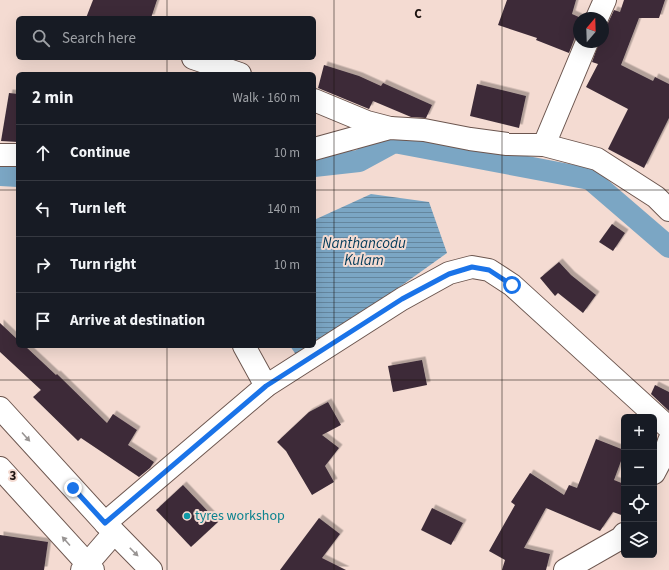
<!DOCTYPE html>
<meta charset="utf-8">
<style>
:root{--surface:#171b24;--page:#242831;--text:#f1f3f6;--muted:#9ea1a6;--line:#363941}
body{margin:0;font-family:"Source Sans 3",sans-serif;background:var(--page);color:var(--text)}
.controls{position:absolute;right:12px;bottom:12px;display:grid;overflow:hidden;border-radius:6px;box-shadow:0 4px 16px #0002}
.controls button{width:36px;height:36px;display:grid;place-items:center;padding:0;border:0;border-bottom:1px solid var(--line);background:var(--surface);color:var(--text);font:20px sans-serif}
.compass{position:absolute;left:573px;top:12px;width:36px;height:36px;border-radius:50%;background:var(--surface);box-shadow:0 4px 16px #0002;rotate:19deg}
.stop{position:absolute;width:12px;height:12px;margin:-9px;border:3px solid #1a73e8;border-radius:50%;background:#fff}
.stop.end{background:#1a73e8;border-color:#fff;box-shadow:0 1px 4px #0008}
.list{margin:0;padding:0;list-style:none}
h2{display:flex;justify-content:space-between;align-items:center;height:52px;margin:0;padding:0 16px;font-size:17px}
h2 small{font-size:13px;font-weight:400;color:var(--muted)}
.list li{display:grid;grid-template-columns:26px 1fr auto;gap:12px;align-items:center;box-sizing:border-box;height:56px;padding:0 16px;border-top:1px solid var(--line)}
.list b{display:block;font-size:15px;white-space:nowrap}
.list em{font-size:13px;font-style:normal;color:var(--muted)}
.icon{flex:none;width:22px;height:22px;fill:none;stroke:currentColor;stroke-width:2;stroke-linecap:round;stroke-linejoin:round}
.map{position:relative;flex:none;width:669px;height:570px;overflow:hidden}
.search{position:absolute;background:var(--surface);box-shadow:0 4px 16px #0002;left:16px;top:16px;width:300px;height:44px;display:flex;align-items:center;gap:10px;box-sizing:border-box;padding:0 14px;border-radius:6px;color:var(--muted);font-size:15px}
.panel{position:absolute;background:var(--surface);box-shadow:0 4px 16px #0002;left:16px;top:72px;width:300px;height:276px;border-radius:6px}
.map>svg:first-child{display:block}
.water{fill:url(#water-rules)}
.lines{fill:none;stroke-linecap:round;stroke-linejoin:round}
.canal{stroke:#7ba6c4;stroke-width:22}
.building{fill:#3c2c38;filter:url(#shadow)}
.minor-casing{stroke:#6c564f;stroke-width:24}
.primary-casing{stroke:#6c564f;stroke-width:24}
.minor{stroke:#fff;stroke-width:22}
.primary{stroke:#fff;stroke-width:22}
.oneway{fill:#989493}
.route{stroke:#1a73e8;stroke-width:5}
.grid{fill:none;stroke:#1b120f;stroke-width:1;stroke-opacity:0.55}
.culture-dot{fill:#0f9aa8;stroke:#f4dbd2;stroke-width:1.5}
.labels{text-anchor:middle;dominant-baseline:central;stroke-width:4;stroke-linejoin:round;paint-order:stroke}
.culture-label{font-size:14px;fill:#0d838f;stroke:#f4dbd2;text-anchor:start}
.water-label{font-size:15px;font-style:italic;fill:#003a59;stroke:#f4dbd2}
.grid-label{font-size:13px;text-anchor:middle;font-weight:bold;fill:#1b120f;stroke:#f4dbd2;stroke-width:4;stroke-linejoin:round;paint-order:stroke}
</style>
<div class="map">
<svg width="669" height="570" viewBox="0 0 669 570">
<defs>
<pattern id="water-rules" width="6" height="5" patternUnits="userSpaceOnUse"><rect width="6" height="5" fill="#7ba6c4"/><path d="M0 2.5h6" fill="none" stroke="#64869e"/></pattern>
<filter id="shadow"><feDropShadow dx="3.5" dy="-3.5" stdDeviation="0" flood-color="#0004"/></filter>
</defs>
<rect width="100%" height="100%" fill="#f4dbd2"/>
<path class="water" d="M371,194L429,202L447,253L299,359L290,346H314V220Z"/>
<g class="lines">
<g class="canal">
<path d="M314,166L359,161L394,142L590,179L669,247"/>
<path d="M0,175L18,176"/>
</g>
</g>
<g class="building">
<path d="M93,0H157L151,18H86Z"/>
<path d="M507,0H576L572,14L581,18H579V33L575,37L569,53L536,40L537,38L498,25Z"/>
<path d="M624,0H665L659,18H639L621,65L653,81L655,77L669,84V118L644,168L608,149L628,109L586,87L598,64L592,62L599,42H603V29L608,23L614,10L620,12Z"/>
<path d="M324,65L359,76L381,86L383,83L432,105L426,118L411,117L373,101L369,109L318,88Z"/>
<path d="M477,84L526,96L519,128L470,116Z"/>
<path d="M9,93L18,94V142L1,141Z"/>
<path d="M612,224L625,233L613,251L599,242Z"/>
<path d="M559,262L571,275L596,295L583,313L558,293L555,296L540,278Z"/>
<path d="M0,323L18,340V346H25L56,375L57,374L107,423L113,414L137,430L128,445L154,462L150,468L139,477L81,438L78,441L33,397L41,390L0,352Z"/>
<path d="M422,360L427,385L393,392L388,366Z"/>
<path d="M655,385L669,392V411L651,394Z"/>
<path d="M328,402L341,425L322,435L339,448L325,466L334,482L312,495L286,451L277,442L309,412Z"/>
<path d="M596,439L624,450V453L614,480L624,484V516L613,512L600,531L546,508L524,548L550,554L546,570H502L505,560L489,551L515,505L511,502L530,473L564,495L569,485L577,488Z"/>
<path d="M183,485L218,522L191,547L156,510Z"/>
<path d="M432,508L463,523L451,545L421,530Z"/>
<path d="M319,518L340,534L322,558L346,570H280Z"/>
<path d="M0,535L48,542L44,570H0Z"/>
</g>
<g class="lines">
<g class="minor-casing">
<g id="minor">
<path d="M597,18L605,0"/>
<path d="M193,58L240,74"/>
<path d="M314,100L367,122L390,128"/>
<path d="M544,145L587,42"/>
<path d="M314,149L390,128L424,130L470,139L507,144L544,145L597,159L656,197L669,210"/>
<path d="M0,155H18"/>
<path d="M244,346L266,386"/>
<path d="M654,473L666,450L669,441"/>
<path d="M105,523L266,386L402,299L449,273L472,267L489,270L512,285L669,428"/>
<path d="M82,570L114,533"/>
<path d="M565,570L621,538L624,534"/>
</g>
</g>
<g class="primary-casing">
<g id="primary">
<path d="M0,408L105,523L151,570"/>
<path d="M0,468L93,570"/>
</g>
</g>
<use href="#minor" class="minor"/>
<use href="#primary" class="primary"/>
</g>
<defs><path id="oneway-solid" d="M-6-.8H1V-3.2L6.5 0L1 3.2V.8H-6Z"/></defs>
<g class="oneway">
<use href="#oneway-solid" transform="translate(26 437) rotate(48)"/>
<use href="#oneway-solid" transform="translate(66 541) rotate(-132)"/>
<use href="#oneway-solid" transform="translate(134 552) rotate(45)"/>
</g>
<g class="lines">
<path class="route" d="M73,488L105,523L266,386L402,299L449,274L472,267L489,270L512,285"/>
</g>
<path class="grid" d="M167,0V18M334,0V570M502,0V570M167,58V74M0,190H18M314,190H669M167,346V570M0,380H669"/>
<circle class="culture-dot" cx="187" cy="516" r="4"/>
<g class="labels">
<g class="culture-label">
<text x="195" y="516">tyres workshop</text>
</g>
<g class="water-label">
<text x="364" y="243">Nanthancodu<tspan x="364" dy="17">Kulam</tspan></text>
</g>
</g>
<g class="grid-label">
<text x="418" y="18">C</text>
<text x="13" y="480">3</text>
</g>
</svg>
<div class="controls">
<button>+</button>
<button>−</button>
<button><svg class="icon" aria-label="locate" viewBox="0 0 24 24"><circle cx="12" cy="12" r="6"/><path d="M12 2v4M12 18v4M2 12h4M18 12h4"/></svg></button>
<button><svg class="icon" aria-label="layers" viewBox="0 0 24 24"><path d="M12 4l9 5-9 5-9-5zM3 14l9 5 9-5"/></svg></button>
</div>
<svg class="compass" viewBox="-18 -18 36 36"><path d="M0-13l5 13h-10z" fill="#e53935"/><path d="M0 13l5-13h-10z" fill="#9ea1a6"/></svg>
<div class="stop" style="left:512px;top:285px"></div>
<div class="stop end" style="left:73px;top:488px"></div>
<div class="search"><svg class="icon" aria-label="search" viewBox="0 0 24 24"><circle cx="10" cy="10" r="6"/><path d="M15 15l6 6"/></svg>Search here</div>
<section class="panel">
<h2>2 min<small>Walk · 160 m</small></h2>
<ul class="list">
<li><svg class="icon" aria-label="ahead" viewBox="0 0 24 24"><path d="M12 20V5M6 11l6-6 6 6"/></svg><div><b>Continue</b></div><em>10 m</em></li>
<li><svg class="icon" aria-label="left" viewBox="0 0 24 24"><path d="M17 20v-9H6M10 6l-5 5 5 5"/></svg><div><b>Turn left</b></div><em>140 m</em></li>
<li><svg class="icon" aria-label="right" viewBox="0 0 24 24"><path d="M7 20v-9h11M14 6l5 5-5 5"/></svg><div><b>Turn right</b></div><em>10 m</em></li>
<li><svg class="icon" aria-label="arrive" viewBox="0 0 24 24"><path d="M6 21V4h12l-3 4 3 4H6"/></svg><div><b>Arrive at destination</b></div></li>
</ul>
</section>
</div>
